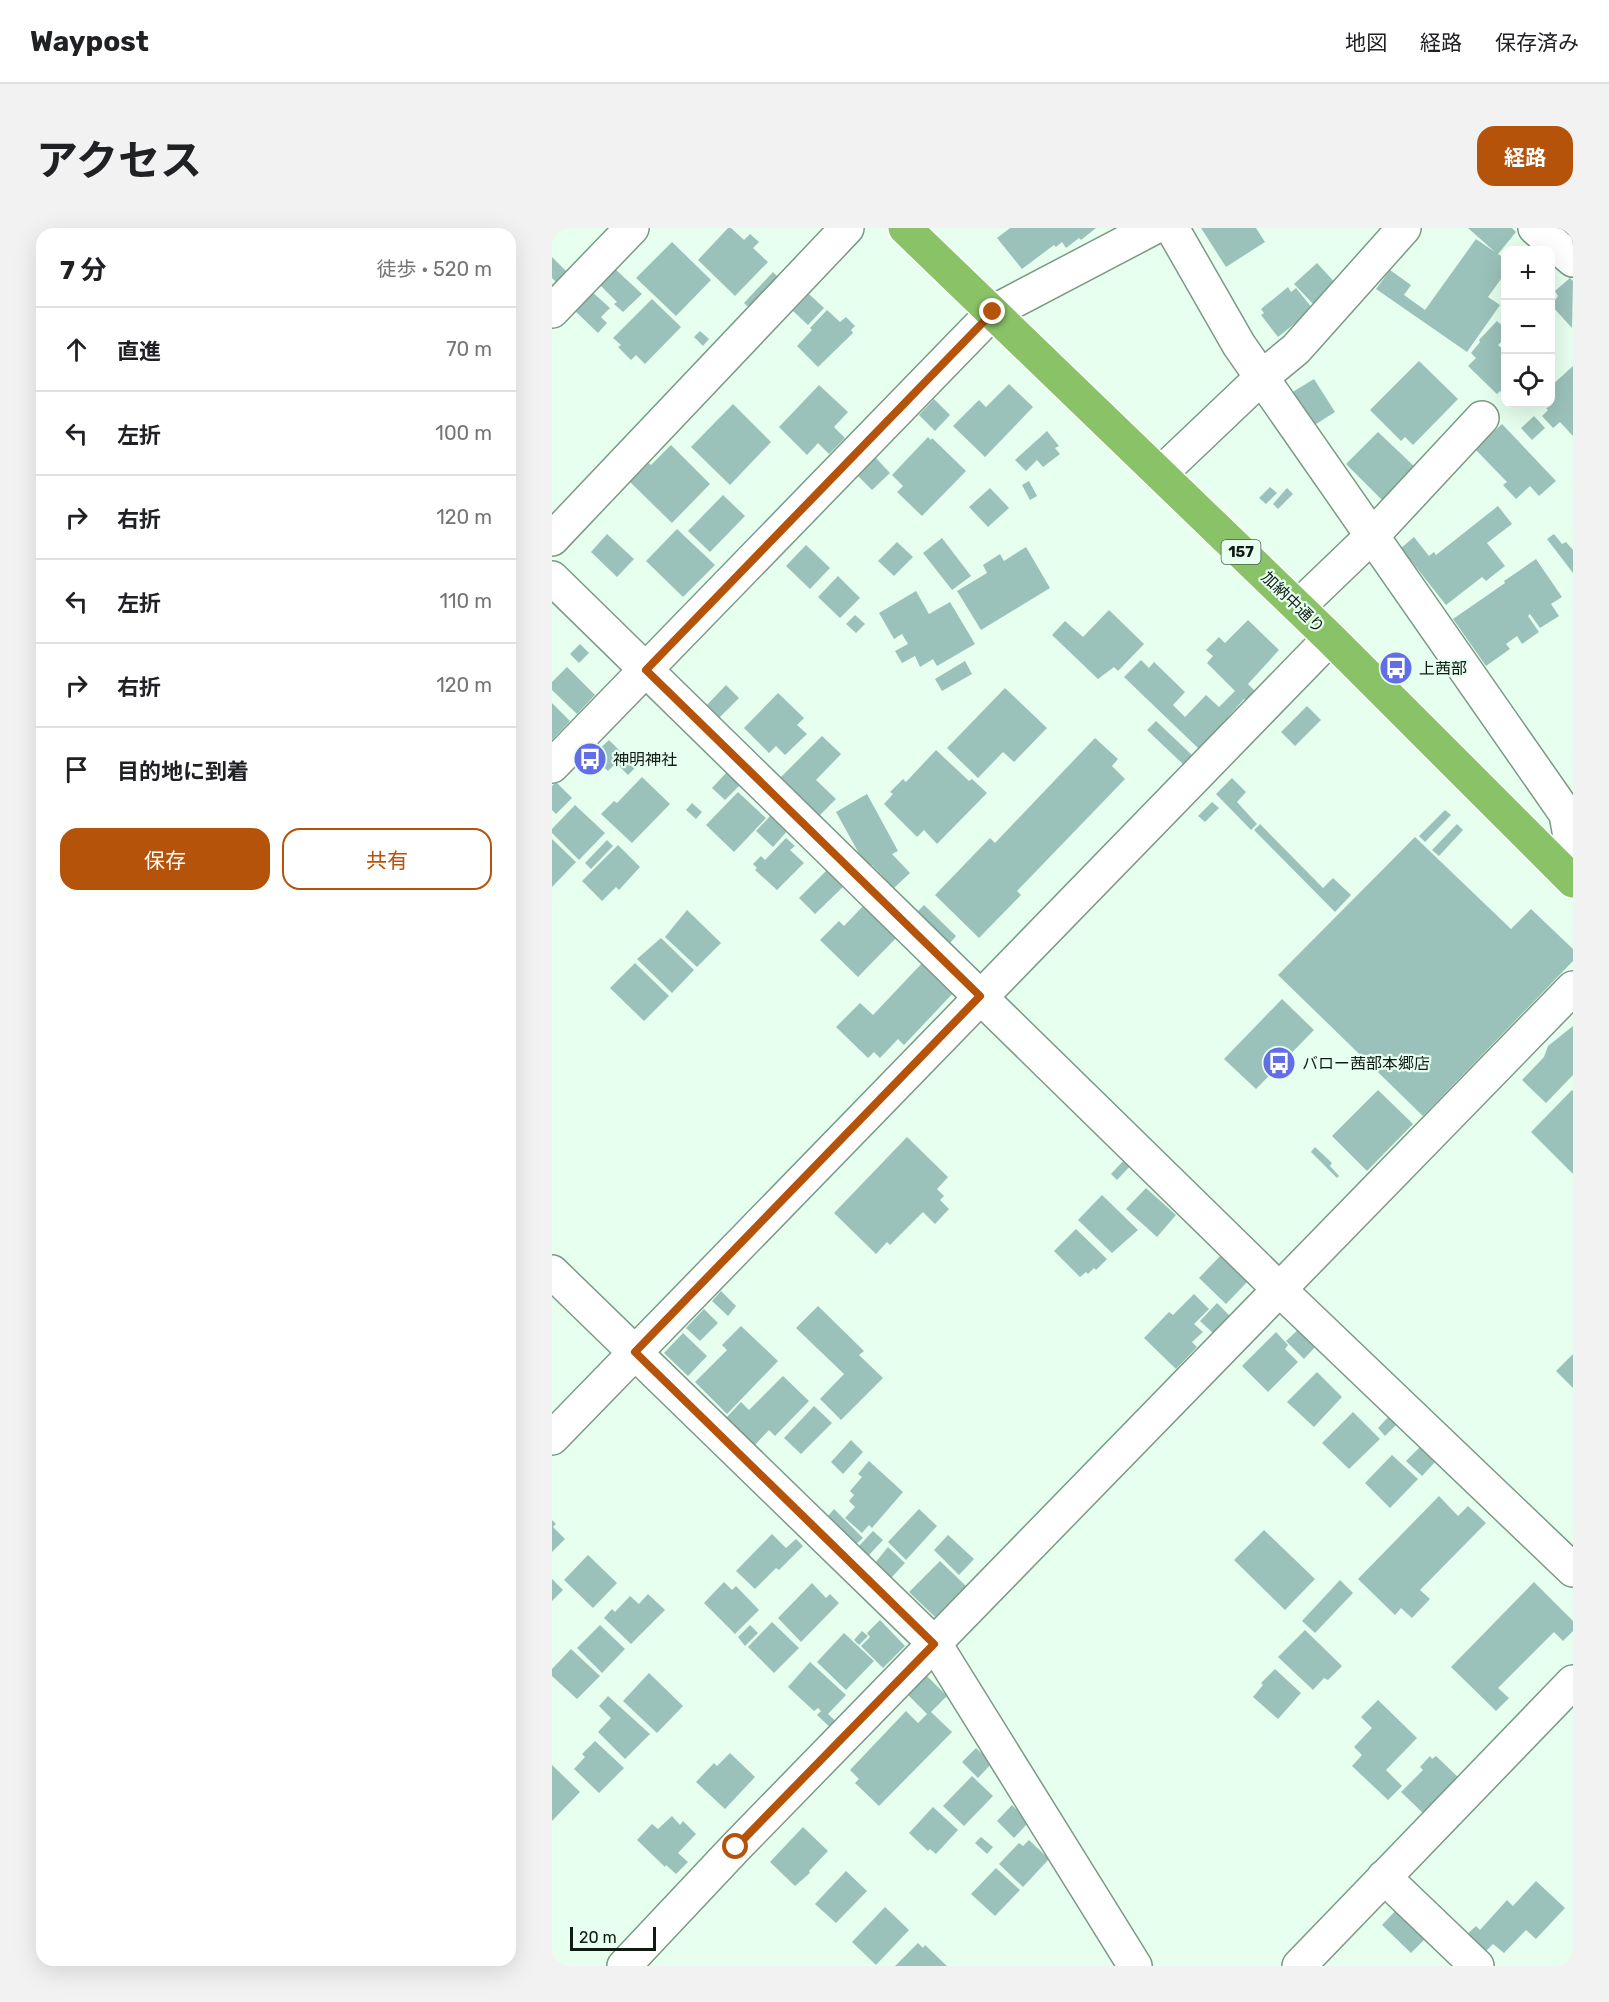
<!DOCTYPE html>
<html lang="ja">
<meta charset="utf-8">
<style>
:root{--surface:#fff;--page:#f2f2f2;--text:#202124;--muted:#757577;--line:#e0e0e0;--accent:#b45309}
body{margin:0;font-family:Rubik,"Noto Sans JP",sans-serif;background:var(--page);color:var(--text)}
.controls{position:absolute;right:18px;top:18px;display:grid;overflow:hidden;border-radius:12px;box-shadow:0 6px 24px #0002}
.controls button{width:54px;height:54px;display:grid;place-items:center;padding:0;border:0;border-bottom:2px solid var(--line);background:var(--surface);color:var(--text);font:30px sans-serif}
.scale{position:absolute;left:18px;bottom:15px;width:86px;box-sizing:border-box;padding-left:6px;border:3px solid #101b14;border-top:0;font-size:16px;line-height:21px;white-space:nowrap;color:#101b14;-webkit-text-stroke:4px #e6ffef;paint-order:stroke}
.stop{position:absolute;width:18px;height:18px;margin:-14px;border:4px solid #b45309;border-radius:50%;background:#fff}
.stop.end{background:#b45309;border-color:#fff;box-shadow:0 2px 6px #0008}
.list{margin:0;padding:0;list-style:none}
h2{display:flex;justify-content:space-between;align-items:center;height:78px;margin:0;padding:0 24px;font-size:26px}
h2 small{font-size:20px;font-weight:400;color:var(--muted)}
.list li{display:grid;grid-template-columns:39px 1fr auto;gap:18px;align-items:center;box-sizing:border-box;height:84px;padding:0 24px;border-top:2px solid var(--line)}
.list b{display:block;font-size:22px;white-space:nowrap}
.list em{font-size:20px;font-style:normal;color:var(--muted)}
.actions{display:flex;gap:12px;padding:18px 24px}
.actions a{flex:1;padding:14px 0;border:2px solid var(--accent);border-radius:18px;text-align:center;font-size:21px;color:var(--accent)}
.actions .main{background:var(--accent);color:#fff}
.icon{flex:none;width:33px;height:33px;fill:none;stroke:currentColor;stroke-width:2;stroke-linecap:round;stroke-linejoin:round}
.map{position:relative;flex:none;width:1021px;height:1738px;overflow:hidden;border-radius:18px}
header{display:flex;align-items:center;gap:36px;box-sizing:border-box;height:84px;padding:0 30px;background:var(--surface);border-bottom:2px solid var(--line)}
header strong{font-size:28px}
nav{display:flex;gap:33px;margin-inline-start:auto;font-size:21px}
.intro{display:flex;align-items:center;justify-content:space-between;box-sizing:border-box;height:144px;padding:0 36px}
h1{margin:0;font-size:42px}
.button{padding:15px 27px;border-radius:18px;background:var(--accent);color:#fff;font-size:21px;font-weight:700}
main{display:flex;gap:36px;padding:0 36px}
aside{flex:1;background:var(--surface);border-radius:18px;box-shadow:0 6px 24px #0002}
.map>svg:first-child{display:block}
.building{fill:#9bc2ba}
.lines{fill:none;stroke-linecap:round;stroke-linejoin:round}
.minor-casing{stroke:#7c9987;stroke-width:36}
.highway-casing{stroke:#fff;stroke-width:36}
.minor{stroke:#fff;stroke-width:33}
.highway{stroke:#8ac367;stroke-width:33}
.route{stroke:#b45309;stroke-width:8}
.labels{text-anchor:middle;dominant-baseline:central;stroke-width:4.5;stroke-linejoin:round;paint-order:stroke}
.shield{fill:#e6ffef;stroke:#505f56;stroke-width:1.5}
.shield-label{font-size:15px;font-weight:bold;fill:#101b14}
.street-label{font-size:16px;fill:#101b14;stroke:#e6ffef}
.poi-label{font-size:16px;fill:#101b14;stroke:#e6ffef;text-anchor:start}
</style>
<header>
<strong>Waypost</strong>
<nav><a>地図</a><a>経路</a><a>保存済み</a></nav>
</header>
<div class="intro"><h1>アクセス</h1><a class="button">経路</a></div>
<main>
<aside>
<h2>7 分<small>徒歩 · 520 m</small></h2>
<ul class="list">
<li><svg class="icon" aria-label="ahead" viewBox="0 0 24 24"><path d="M12 20V5M6 11l6-6 6 6"/></svg><div><b>直進</b></div><em>70 m</em></li>
<li><svg class="icon" aria-label="left" viewBox="0 0 24 24"><path d="M17 20v-9H6M10 6l-5 5 5 5"/></svg><div><b>左折</b></div><em>100 m</em></li>
<li><svg class="icon" aria-label="right" viewBox="0 0 24 24"><path d="M7 20v-9h11M14 6l5 5-5 5"/></svg><div><b>右折</b></div><em>120 m</em></li>
<li><svg class="icon" aria-label="left" viewBox="0 0 24 24"><path d="M17 20v-9H6M10 6l-5 5 5 5"/></svg><div><b>左折</b></div><em>110 m</em></li>
<li><svg class="icon" aria-label="right" viewBox="0 0 24 24"><path d="M7 20v-9h11M14 6l5 5-5 5"/></svg><div><b>右折</b></div><em>120 m</em></li>
<li><svg class="icon" aria-label="arrive" viewBox="0 0 24 24"><path d="M6 21V4h12l-3 4 3 4H6"/></svg><div><b>目的地に到着</b></div></li>
</ul>
<div class="actions"><a class="main">保存</a><a>共有</a></div>
</aside>
<div class="map">
<svg width="1021" height="1738" viewBox="0 0 1021 1738">
<rect width="100%" height="100%" fill="#e6ffef"/>
<g class="building">
<path d="M176,0H179L192,12L198,6L207,14L201,20L216,34L183,68L146,32Z"/>
<path d="M458,0H544L529,12L527,10L514,20L510,14L504,19L502,17L470,41L445,10Z"/>
<path d="M649,0H704L713,14L674,39Z"/>
<path d="M916,0H960L964,4L946,26L954,31V44L936,69L948,77L915,124L824,61L838,42L859,57L852,67L873,82L924,11L943,24Z"/>
<path d="M120,14L159,52L124,88L84,50Z"/>
<path d="M0,29L15,44L5,55L0,50Z"/>
<path d="M765,35L786,58L764,79L742,56Z"/>
<path d="M61,39L90,66L71,84L62,76L65,74L46,55Z"/>
<path d="M221,44L230,53L201,83L192,75Z"/>
<path d="M1018,50L1021,53L1020,100L999,77L1006,68L1003,63Z"/>
<path d="M736,59L739,64L744,60L761,81L726,109L709,87L712,85L709,81Z"/>
<path d="M38,62L58,80L49,89L55,95L46,105L20,80Z"/>
<path d="M257,66L272,80L256,97L241,83Z"/>
<path d="M100,71L129,99L93,136L84,127L79,132L66,119L69,117L61,110Z"/>
<path d="M275,82L288,94L294,89L303,98L299,102L301,105L266,139L245,118L260,102L258,100Z"/>
<path d="M945,93L954,101V109L946,117L954,124V168L948,163L945,166L916,138L924,130L919,125L928,114L927,112Z"/>
<path d="M148,103L157,111L151,118L142,109Z"/>
<path d="M867,133L906,171L861,217L853,209L849,213L818,182Z"/>
<path d="M1021,138V208L1008,194L1001,200L990,188L996,182L990,176H999V158Z"/>
<path d="M762,151L783,184L761,198L739,165Z"/>
<path d="M457,156L481,179L433,229L401,198L427,172L434,179Z"/>
<path d="M267,157L296,184L282,199L293,210L277,226L266,215L255,227L227,199Z"/>
<path d="M382,171L398,187L383,203L367,187Z"/>
<path d="M181,176L219,214L178,257L139,219Z"/>
<path d="M982,188L993,200L980,212L969,200Z"/>
<path d="M950,196L1004,253L987,268L978,258L964,271L951,257L955,254L923,221Z"/>
<path d="M495,203L507,218L503,220L508,226L491,239L485,232L474,243L463,232Z"/>
<path d="M826,204L864,240L831,273L794,236Z"/>
<path d="M376,209L379,212L380,210L414,243L370,288L345,264L351,258L340,247Z"/>
<path d="M119,217L158,256L120,295L78,254L97,235L99,237Z"/>
<path d="M323,229L338,245L320,262L305,247Z"/>
<path d="M477,253L485,268L478,272L470,257Z"/>
<path d="M718,259L725,265L714,276L707,270Z"/>
<path d="M438,260L457,280L436,299L417,279Z"/>
<path d="M735,260L741,266L726,281L721,276Z"/>
<path d="M171,267L193,288L158,324L136,303Z"/>
<path d="M946,278L960,296L935,315L953,338L934,353L930,349L894,377L849,320L862,309L877,328L882,324L884,327Z"/>
<path d="M125,301L163,337L131,369L94,333Z"/>
<path d="M55,306L82,331L65,349L39,324Z"/>
<path d="M1002,306L1010,316L1014,314L1021,322V345L995,311Z"/>
<path d="M390,310L419,348L400,362L371,325Z"/>
<path d="M345,314L361,329L342,348L326,333Z"/>
<path d="M254,317L278,340L258,361L234,338Z"/>
<path d="M474,319L498,360L429,402L405,363L435,345L431,337L448,326L452,333Z"/>
<path d="M984,331L1010,369L999,376L1007,388L988,400L978,386L976,388L987,404L970,416L965,408L954,416L958,421L934,438L901,391L953,355L952,353Z"/>
<path d="M286,348L308,370L288,390L266,369Z"/>
<path d="M364,363L377,386L398,374L423,416L385,438L381,431L368,439L363,428L350,435L343,423L356,416L350,406L342,411L327,385Z"/>
<path d="M557,382L592,416L566,443L562,439L546,451L500,407L513,393L531,409Z"/>
<path d="M303,387L313,396L304,405L294,396Z"/>
<path d="M696,392L727,422L696,456L703,463L694,473L692,471L676,489L678,490L647,521L572,449L589,432L597,440L602,434L633,464L621,477L633,489L654,467L667,479L683,463L655,435L661,428L654,422L667,409L673,415Z"/>
<path d="M28,416L37,425L27,435L18,426Z"/>
<path d="M413,433L420,446L390,463L383,451Z"/>
<path d="M15,439L43,467L25,486L0,462V454Z"/>
<path d="M174,457L187,470L166,491L153,479Z"/>
<path d="M453,460L495,500L462,534L451,524L426,550L395,520Z"/>
<path d="M226,465L252,490L245,497L255,506L233,527L224,518L217,525L192,500Z"/>
<path d="M0,475L18,493L0,512Z"/>
<path d="M755,478L769,492L743,518L729,504Z"/>
<path d="M604,493L642,529L633,538L595,502Z"/>
<path d="M270,508L289,526L264,552L284,571L266,589L228,550Z"/>
<path d="M543,510L566,531L560,538L573,551L465,663L469,667L427,710L383,667L438,610L443,615Z"/>
<path d="M57,512L72,527L56,543L40,528Z"/>
<path d="M384,522L417,553L420,551L435,565L385,616L372,602L365,609L332,576L341,566L338,564L351,551L354,554Z"/>
<path d="M74,529L84,539L76,547L66,537Z"/>
<path d="M175,544L188,557L173,572L160,560Z"/>
<path d="M90,549L118,576L80,615L49,586L62,573L65,575Z"/>
<path d="M680,550L694,564L685,574L705,596L699,602L664,566Z"/>
<path d="M4,554L20,570L4,586L0,582V558Z"/>
<path d="M186,564L214,590L182,624L154,597Z"/>
<path d="M315,566L346,623L340,626L358,645L342,660L320,637L315,640L284,584Z"/>
<path d="M660,574L667,580L653,594L646,588Z"/>
<path d="M140,575L150,584L144,591L134,582Z"/>
<path d="M23,577L53,605L27,632L0,605V601Z"/>
<path d="M893,582L899,587L873,614L867,608Z"/>
<path d="M220,586L237,601L221,619L204,603Z"/>
<path d="M708,596L771,660L781,650L799,667L783,684L702,602Z"/>
<path d="M905,596L911,602L887,628L880,622Z"/>
<path d="M863,609L959,701L979,681L1021,721V733L871,888L726,747Z"/>
<path d="M234,610L243,618L238,622L252,635L225,662L203,642L205,640L201,636L209,628L213,632Z"/>
<path d="M0,611L24,634L0,659Z"/>
<path d="M55,612L61,618L39,641L33,635Z"/>
<path d="M66,617L88,639L67,662L64,659L50,673L30,653Z"/>
<path d="M277,640L294,656L263,686L247,670Z"/>
<path d="M315,674L348,706L306,749L268,712L287,693L292,698Z"/>
<path d="M372,677L404,708L398,715L365,684Z"/>
<path d="M135,682L169,715L145,739L113,709Z"/>
<path d="M109,710L142,742L120,765L85,731Z"/>
<path d="M373,732L404,762L352,817L346,811L328,830L322,824L316,830L284,799L308,775L321,787Z"/>
<path d="M83,735L117,768L92,793L58,760Z"/>
<path d="M730,771L762,802L704,861L672,831Z"/>
<path d="M1021,798V847L994,875L970,852L992,829L996,818Z"/>
<path d="M826,862L861,896L815,943L780,908Z"/>
<path d="M1020,862L1021,863V946L979,904Z"/>
<path d="M355,909L396,949L385,961L392,968L388,972L397,981L383,996L371,984L338,1017L335,1014L324,1026L282,985Z"/>
<path d="M763,919L780,935L778,938L787,948L785,950L759,924Z"/>
<path d="M574,930L580,936L565,952L559,946Z"/>
<path d="M594,960L624,987L605,1009L574,981Z"/>
<path d="M550,967L586,1002L560,1025L526,992Z"/>
<path d="M524,1001L555,1031L544,1042L542,1040L536,1046L534,1044L528,1049L502,1023Z"/>
<path d="M671,1025L698,1051L674,1076L647,1050Z"/>
<path d="M169,1063L184,1078L176,1088L160,1073Z"/>
<path d="M642,1066L657,1081L642,1096L651,1104L640,1114L645,1119L624,1141L592,1110L617,1084L621,1087Z"/>
<path d="M665,1075L679,1089L662,1106L648,1093Z"/>
<path d="M266,1078L312,1123L307,1127L331,1150L289,1192L268,1171L292,1146L244,1100Z"/>
<path d="M152,1081L166,1095L148,1113L134,1100Z"/>
<path d="M189,1098L226,1133L175,1186L143,1154L175,1122L170,1117Z"/>
<path d="M748,1100L765,1117L752,1131L734,1113Z"/>
<path d="M724,1104L736,1117L733,1121L746,1134L716,1164L690,1138Z"/>
<path d="M131,1105L155,1128L136,1148L112,1125Z"/>
<path d="M1021,1126V1160L1004,1143Z"/>
<path d="M765,1144L790,1169L762,1199L735,1174Z"/>
<path d="M231,1148L257,1173L223,1208L217,1202L202,1218L174,1190L189,1174L197,1182Z"/>
<path d="M262,1178L280,1195L249,1226L232,1210Z"/>
<path d="M801,1184L828,1211L797,1241L770,1215Z"/>
<path d="M840,1185L848,1193L833,1208L826,1200Z"/>
<path d="M299,1212L311,1224L291,1246L279,1234Z"/>
<path d="M869,1218L884,1233L870,1248L854,1233Z"/>
<path d="M840,1227L866,1251L838,1280L813,1255Z"/>
<path d="M317,1233L351,1264L320,1300L317,1297L310,1305L293,1290L303,1279L297,1273L302,1267L298,1263L310,1249L306,1246Z"/>
<path d="M887,1268L906,1288L916,1278L934,1295L868,1362L878,1371L860,1390L849,1380L843,1387L806,1351Z"/>
<path d="M282,1281L311,1310L304,1316L276,1288Z"/>
<path d="M367,1281L385,1298L354,1332L336,1314Z"/>
<path d="M0,1292L4,1296L1,1299L13,1311L0,1324Z"/>
<path d="M712,1302L763,1351L733,1382L682,1332Z"/>
<path d="M321,1303L331,1312L316,1328L306,1319Z"/>
<path d="M220,1306L234,1320L244,1311L251,1318L227,1342L224,1340L203,1361L184,1343Z"/>
<path d="M396,1307L422,1331L407,1347L382,1322Z"/>
<path d="M336,1319L353,1335L339,1350L323,1335Z"/>
<path d="M36,1327L65,1355L41,1380L12,1352Z"/>
<path d="M388,1333L414,1358L383,1389L357,1364Z"/>
<path d="M0,1351L11,1362L0,1373Z"/>
<path d="M788,1352L801,1365L763,1405L750,1393Z"/>
<path d="M172,1354L180,1362L184,1358L207,1382L183,1406L152,1375Z"/>
<path d="M982,1354L1021,1393V1403L1011,1413L1002,1404L946,1460L957,1470L944,1483L899,1439Z"/>
<path d="M260,1355L274,1370L278,1366L287,1375L249,1414L226,1390Z"/>
<path d="M96,1366L113,1382L79,1416L52,1390L60,1381L63,1384L78,1368L87,1376Z"/>
<path d="M328,1392L353,1418L331,1440L309,1418L318,1409L315,1405Z"/>
<path d="M220,1394L247,1420L222,1445L196,1419Z"/>
<path d="M48,1397L73,1421L50,1445L25,1420Z"/>
<path d="M198,1397L206,1405L193,1418L186,1409Z"/>
<path d="M753,1402L790,1438L776,1452L772,1450L761,1462L726,1429Z"/>
<path d="M310,1403L316,1408L307,1417L302,1412Z"/>
<path d="M292,1405L322,1433L294,1462L265,1434Z"/>
<path d="M19,1421L48,1448L25,1471L0,1448V1441Z"/>
<path d="M258,1434L294,1467L276,1486L287,1496L281,1502L265,1487L269,1483L266,1480L262,1483L236,1459Z"/>
<path d="M723,1441L749,1465L726,1491L701,1469L711,1457L709,1455Z"/>
<path d="M97,1445L131,1478L105,1505L71,1473Z"/>
<path d="M374,1447L395,1468L379,1484L400,1504L327,1578L303,1555L307,1551L298,1542L354,1483L366,1495L375,1486L355,1466Z"/>
<path d="M56,1468L98,1506L73,1531L46,1504L59,1490L47,1478Z"/>
<path d="M826,1472L865,1510L834,1542L850,1558L836,1572L800,1538L810,1527L802,1519L820,1500L809,1489Z"/>
<path d="M43,1513L72,1540L47,1565L22,1541L33,1529L30,1526Z"/>
<path d="M424,1520L440,1535L426,1550L410,1534Z"/>
<path d="M178,1525L203,1549L173,1581L144,1554L162,1535L165,1538Z"/>
<path d="M878,1528L880,1531L884,1528L908,1551L873,1587L849,1564L871,1542L868,1539Z"/>
<path d="M0,1537L28,1564L0,1593Z"/>
<path d="M420,1548L441,1568L412,1598L391,1578Z"/>
<path d="M460,1577L477,1594L462,1610L445,1593Z"/>
<path d="M381,1579L406,1602L384,1626L378,1621L376,1623L357,1605Z"/>
<path d="M120,1588L128,1597L131,1593L144,1606L126,1625L136,1634L124,1646L114,1637L113,1639L85,1612L100,1596L106,1601Z"/>
<path d="M251,1599L276,1623L257,1643L258,1645L243,1658L218,1634Z"/>
<path d="M429,1609L441,1619L435,1626L423,1615Z"/>
<path d="M477,1612L497,1631L471,1659L447,1636L467,1615L471,1618Z"/>
<path d="M444,1640L468,1662L443,1688L419,1666Z"/>
<path d="M294,1643L315,1663L284,1695L263,1676Z"/>
<path d="M984,1653L1013,1680L984,1711L974,1702L952,1725L941,1716L931,1726L912,1709L924,1698L928,1702L955,1672L961,1678Z"/>
<path d="M333,1679L357,1702L324,1737L300,1714Z"/>
<path d="M847,1679L877,1707L859,1725L830,1697Z"/>
<path d="M366,1715L371,1720L373,1717L395,1738H343Z"/>
</g>
<g class="lines">
<g class="minor-casing">
<g id="minor">
<path d="M620,0L687,117L1014,586L1019,614L1007,639"/>
<path d="M983,0L1021,32"/>
<path d="M0,83L80,0"/>
<path d="M608,246L710,149L744,121L852,0"/>
<path d="M0,311L295,0"/>
<path d="M0,350L728,1062L1021,1342"/>
<path d="M746,379L821,307L930,190"/>
<path d="M0,538L441,84L601,0"/>
<path d="M0,1044L383,1416L583,1738"/>
<path d="M0,1210L778,410"/>
<path d="M832,1649L925,1738"/>
<path d="M72,1738L184,1619L1021,760"/>
<path d="M747,1738L1021,1454"/>
</g>
</g>
<g class="highway-casing">
<path id="highway" d="M353,0L778,410L1021,653"/>
</g>
<use href="#minor" class="minor"/>
<use href="#highway" class="highway"/>
</g>
<g class="lines">
<path class="route" d="M184,1619L382,1416L83,1124L428,768L94,442L441,84"/>
</g>
<defs>
<g id="bus-disc" transform="scale(1.725)"><circle r="9.5" fill="#616ee6" stroke="#e6ffef"/><path d="M-5-6H5V4H4V6H2V4H-2V6H-4V4H-5ZM-3.5-4V0h7V-4ZM-3.5 1.2v1.5H-2V1.2ZM2 1.2v1.5H3.5V1.2Z" fill="#fff"/></g>
</defs>
<g fill-rule="evenodd">
<use href="#bus-disc" x="844" y="440"/>
<use href="#bus-disc" x="38" y="531"/>
<use href="#bus-disc" x="727" y="835"/>
</g>
<g class="labels">
<rect class="shield" x="669.5" y="312" width="39" height="24" rx="4.5"/>
<g class="shield-label">
<text x="689" y="324">157</text>
</g>
<g class="street-label">
<text transform="translate(741 374) rotate(44)">加納中通り</text>
</g>
<g class="poi-label">
<text x="867" y="440">上茜部</text>
<text x="61" y="531">神明神社</text>
<text x="750" y="835">バロー茜部本郷店</text>
</g>
</g>
</svg>
<div class="controls">
<button>+</button>
<button>−</button>
<button><svg class="icon" aria-label="locate" viewBox="0 0 24 24"><circle cx="12" cy="12" r="6"/><path d="M12 2v4M12 18v4M2 12h4M18 12h4"/></svg></button>
</div>
<div class="scale">20 m</div>
<div class="stop" style="left:184px;top:1619px"></div>
<div class="stop end" style="left:441px;top:84px"></div>
</div>
</main>
